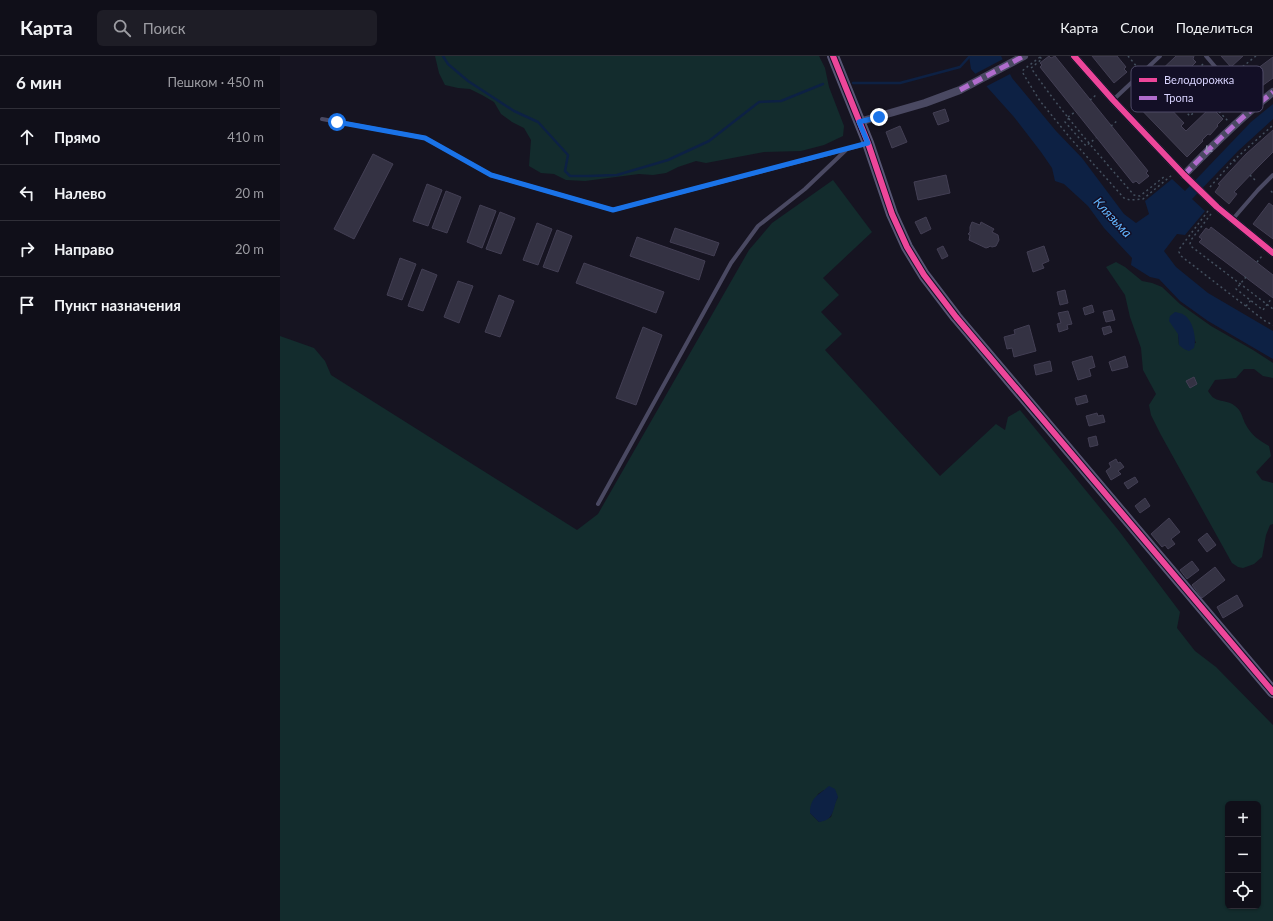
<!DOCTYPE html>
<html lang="ru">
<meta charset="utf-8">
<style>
:root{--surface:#100f19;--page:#1e1d26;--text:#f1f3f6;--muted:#9c9ca2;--line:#302f38}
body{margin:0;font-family:Lato,sans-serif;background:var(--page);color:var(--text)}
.controls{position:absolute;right:12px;bottom:12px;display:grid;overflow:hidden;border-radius:6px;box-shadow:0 1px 3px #0004}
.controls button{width:36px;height:36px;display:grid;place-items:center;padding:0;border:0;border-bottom:1px solid var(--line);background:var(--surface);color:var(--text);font:20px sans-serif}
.stop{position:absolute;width:12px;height:12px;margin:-9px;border:3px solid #1a73e8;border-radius:50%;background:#fff}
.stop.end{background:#1a73e8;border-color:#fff;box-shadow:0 1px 4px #0008}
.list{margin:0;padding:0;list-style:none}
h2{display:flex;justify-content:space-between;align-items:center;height:52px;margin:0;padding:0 16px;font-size:17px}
h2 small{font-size:13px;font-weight:400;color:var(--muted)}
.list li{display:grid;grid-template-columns:26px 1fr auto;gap:12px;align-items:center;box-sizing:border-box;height:56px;padding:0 16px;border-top:1px solid var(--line)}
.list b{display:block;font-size:15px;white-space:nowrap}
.list em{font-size:13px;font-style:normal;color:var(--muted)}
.icon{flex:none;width:22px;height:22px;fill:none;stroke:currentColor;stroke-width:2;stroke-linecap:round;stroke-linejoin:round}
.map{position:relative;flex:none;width:993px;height:865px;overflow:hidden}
header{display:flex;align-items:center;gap:24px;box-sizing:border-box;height:56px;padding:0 20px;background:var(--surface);border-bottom:1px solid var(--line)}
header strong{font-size:19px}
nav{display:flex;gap:22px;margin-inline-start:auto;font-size:14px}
.search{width:280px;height:36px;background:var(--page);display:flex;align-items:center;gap:10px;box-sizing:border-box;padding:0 14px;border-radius:6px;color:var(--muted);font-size:15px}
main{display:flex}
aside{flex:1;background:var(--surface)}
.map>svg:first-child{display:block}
.green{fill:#132c2d;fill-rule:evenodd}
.water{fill:#0d2144}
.pier{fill:#161421}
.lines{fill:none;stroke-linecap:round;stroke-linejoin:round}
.stream{stroke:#0d2144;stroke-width:2.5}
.building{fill:#343243;stroke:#433f54}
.path{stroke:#44505f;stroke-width:1.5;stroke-dasharray:2 3;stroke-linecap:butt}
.lane{stroke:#4a4962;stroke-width:4}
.street{stroke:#4a4962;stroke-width:8}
.secondary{stroke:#575674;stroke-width:12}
.quiet{stroke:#b06ccc;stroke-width:5;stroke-dasharray:10 5;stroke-linecap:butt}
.cycleway-casing{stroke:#130f26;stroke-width:8}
.cycleway{stroke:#ed469a;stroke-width:6}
.oneway{stroke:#928eb0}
.route{stroke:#1a73e8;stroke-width:5}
.labels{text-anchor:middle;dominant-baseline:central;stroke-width:3;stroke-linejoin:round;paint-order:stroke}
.water-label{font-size:13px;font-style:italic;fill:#62b6ff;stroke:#130f26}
.key{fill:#130f26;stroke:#4e4a67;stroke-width:1}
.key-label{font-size:11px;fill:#d9d4ff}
</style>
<header>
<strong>Карта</strong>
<div class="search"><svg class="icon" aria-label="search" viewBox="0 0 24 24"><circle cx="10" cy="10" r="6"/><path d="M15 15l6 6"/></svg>Поиск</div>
<nav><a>Карта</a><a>Слои</a><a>Поделиться</a></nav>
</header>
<main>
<aside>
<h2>6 мин<small>Пешком · 450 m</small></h2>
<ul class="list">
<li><svg class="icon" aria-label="ahead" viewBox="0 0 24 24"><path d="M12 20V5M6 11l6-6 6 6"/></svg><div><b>Прямо</b></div><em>410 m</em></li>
<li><svg class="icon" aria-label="left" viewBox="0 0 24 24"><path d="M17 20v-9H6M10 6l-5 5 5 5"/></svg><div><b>Налево</b></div><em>20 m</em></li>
<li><svg class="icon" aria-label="right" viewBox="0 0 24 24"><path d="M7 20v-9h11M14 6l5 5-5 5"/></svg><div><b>Направо</b></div><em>20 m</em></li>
<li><svg class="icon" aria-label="arrive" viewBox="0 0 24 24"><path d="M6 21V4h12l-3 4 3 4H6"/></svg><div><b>Пункт назначения</b></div></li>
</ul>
</aside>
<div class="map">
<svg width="993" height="865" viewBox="0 0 993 865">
<rect width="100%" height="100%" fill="#161421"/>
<g class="green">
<path d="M155,0H539L545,12L549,31L564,70L563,80L544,89L521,95L484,96L426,107L416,105L398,111L386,117L373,119L359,118L305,125L286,124L274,118L261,117L249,110L251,84L244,72L232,66L221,58L214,46L202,39L190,33L178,32L165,29L159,17Z"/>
<path d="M553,124L592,176L543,222L559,239L541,256L562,278L545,294L660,420L716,368L725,374L728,361L740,354L839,475L900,556L897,572L915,595L936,611L993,669V865H0V280L34,292L45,305L51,319L297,474L318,458L469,194L492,167ZM544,734L558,741L555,747L551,761L539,766L530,757L538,738ZM948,748H978V850H948Z"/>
<path d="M836,206L845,211L862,225L872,227L882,231L900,248L931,270L973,294L993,307V322L983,320L974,313H964L956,322L935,324L928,335C930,338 932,341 934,342C939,346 948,344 955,350C962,355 962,362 966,369C971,379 980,385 989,390L991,400L976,416L982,424L993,427V468L990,469L986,479L982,501L974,508L963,512L958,511L952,507L881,379L871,359L869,349L876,338L863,314L861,292L850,261L845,239L826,211ZM914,276V282L916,287L899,289L898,278Z"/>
</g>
<g class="water">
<path d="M689,0H721L732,22L776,75L802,102L844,158L856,167L869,158L865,145L892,123L905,135L971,66L993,48V63L958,95L912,143L925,155L905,179L897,178L884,195L896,211L928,237L993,275V303L928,265L900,245L879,223L870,221L851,209L852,202L824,172L808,150L784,128L775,125L772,112L761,96L734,61L691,13Z"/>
<path d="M895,256C898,257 902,257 904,259C913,264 917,283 914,292L909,295L904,293L899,289L898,278L889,265L890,260Z"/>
<path d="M549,730L555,733L558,741C552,753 555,764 539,766L530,757C530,741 539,739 549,730Z"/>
</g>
<path class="pier" d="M725,2L732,17L705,31L693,19Z"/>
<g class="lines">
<g class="stream">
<path d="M163,0L168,8L188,25L234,55L258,66L288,99L285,115L290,120H309L337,119L388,104L429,85L479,46L501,45L543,28"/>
<path d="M573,27H620L680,11L690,0"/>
</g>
</g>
<g class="building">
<path d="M769,0L771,2L775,0L868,115L866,117L869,120L859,128L856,125L853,127L760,11L762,9L760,7Z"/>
<path d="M812,0H837L846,11L844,13L847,16L834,27Z"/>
<path d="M896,0H914L913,3L916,6L910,12L911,13L903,21L902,20L892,29L894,31L885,39L884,38L876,45L881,50L885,47L904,67L901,70L906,75L931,51L943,63L937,69L938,70L930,79L928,78L922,84L923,85L907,101L851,43Z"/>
<path d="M941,0H963L951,11Z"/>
<path d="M993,1V22L975,35L966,21Z"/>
<path d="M665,53L669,65L658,69L653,57Z"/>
<path d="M620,70L627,86L612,92L606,76Z"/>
<path d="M993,74V96L978,111L954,136L957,138L949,148L935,136L940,129L938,128L966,98Z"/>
<path d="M93,98L113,108L74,183L54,173Z"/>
<path d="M666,119L670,137L638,144L634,126Z"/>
<path d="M147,128L162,134L148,170L133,165Z"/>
<path d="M166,135L181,141L167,177L152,172Z"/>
<path d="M989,147L993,150V183L973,168Z"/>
<path d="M200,149L216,155L202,192L187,186Z"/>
<path d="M220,156L235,162L221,198L206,193Z"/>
<path d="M646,161L651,173L641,178L635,166Z"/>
<path d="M692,166L700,169L701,166L714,173L712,176L718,179L719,184L716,190L712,191L710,190L709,191L706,192L689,184L690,179L688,178L690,176V171Z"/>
<path d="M257,167L272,173L258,209L243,204Z"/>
<path d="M931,171L993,219V242L919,186L922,183L919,181L926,172L929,174Z"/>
<path d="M395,172L439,187L434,200L390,186Z"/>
<path d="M277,174L292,180L278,216L263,211Z"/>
<path d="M357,181L425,205L419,224L350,200Z"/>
<path d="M663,190L668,200L662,203L657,193Z"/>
<path d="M764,190L769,205L762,208L764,212L753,216L747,196Z"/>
<path d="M120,202L136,208L122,244L107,239Z"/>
<path d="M304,207L384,236L376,257L296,227Z"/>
<path d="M142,213L157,219L143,255L128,250Z"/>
<path d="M178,225L193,230L179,267L164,261Z"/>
<path d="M785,234L788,247L780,249L777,236Z"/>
<path d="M219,239L234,245L220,281L205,276Z"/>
<path d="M812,249L814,256L805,259L803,252Z"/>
<path d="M832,254L835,264L826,266L823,256Z"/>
<path d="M788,255L792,268L787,269L788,273L779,276L777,268L781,267L778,257Z"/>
<path d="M749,269L756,295L734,301L732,292L727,293L724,281L735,278L734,274Z"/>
<path d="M830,270L832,276L824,279L822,272Z"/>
<path d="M363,271L382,279L356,349L336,342Z"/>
<path d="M812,300L815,311L809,313L811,320L798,324L792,306Z"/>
<path d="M845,300L848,311L832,315L829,306Z"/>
<path d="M770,305L772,315L756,319L754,309Z"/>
<path d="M914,321L917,328L910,332L906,325Z"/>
<path d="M806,339L808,346L797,349L795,342Z"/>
<path d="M817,357L818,360L823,359L825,366L809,370L806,360Z"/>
<path d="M816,380L818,389L810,391L808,382Z"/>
<path d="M836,403L838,407L840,406L844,411L838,415L841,418L831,424L826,415L831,411L829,407Z"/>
<path d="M855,421L858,426L848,433L844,427Z"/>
<path d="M865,442L870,450L860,457L855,450Z"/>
<path d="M889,462L900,476L891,483L895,488L888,493L885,489L882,491L871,478Z"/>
<path d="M927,477L936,489L927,496L918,484Z"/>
<path d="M912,505L919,514L907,523L900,514Z"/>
<path d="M935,511L945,524L922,542L912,529Z"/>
<path d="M957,539L963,550L943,562L937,551Z"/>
</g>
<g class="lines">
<g class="path">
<path d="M848,0L858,12"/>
<path d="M760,1L742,15L744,19L760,45L791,83L844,142L850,144L863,143L892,119"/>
<path d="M760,1L762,3L751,12C782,57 818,98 854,139L860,140L885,120"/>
<path d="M923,8L892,39L891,42L910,60L944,29"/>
<path d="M951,20L976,0"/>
<path d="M908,23L948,65"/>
<path d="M900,30L907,37"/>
<circle cx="911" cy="41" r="5"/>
<path d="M810,44L816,39"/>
<path d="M914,44L921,51"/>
<path d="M788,61L795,56"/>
<path d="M789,62L785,66L806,90L816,82"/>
<path d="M831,70L838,64"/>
<path d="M954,104L957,107"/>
<path d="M970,119L977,126"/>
<path d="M930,131L954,104L993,69"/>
<path d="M991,135L993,137"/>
<path d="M928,155L900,192L899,196L901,200L985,265L993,269"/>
<path d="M931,158L911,184L910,188L912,191L993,253"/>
<path d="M977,206L982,200"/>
<path d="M966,221L956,233L983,254L992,242"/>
<path d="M966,250L971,244"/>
</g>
<g class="lane">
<path d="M926,0L971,53"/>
<path d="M833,44L880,0"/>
<path d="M42,63L145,82L211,119L333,154L586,88"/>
<path d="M952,164L978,134L993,119"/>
<path d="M318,448L451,207L478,170L525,133L566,94"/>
</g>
<g class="street">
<path d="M794,0L833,44L904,119L937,151L993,197"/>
<path d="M579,66L645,47L680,34L744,0"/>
<path d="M904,119C932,90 961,61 993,36"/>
</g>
<path class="secondary" d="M553,0L588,87L612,158L627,191L644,219L676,261L993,636"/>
<g class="quiet">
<path d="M680,34L744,0"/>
<path d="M904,119C932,90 961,61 993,36"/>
</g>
<g class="cycleway-casing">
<g id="cycleway">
<path d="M553,0L588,87L612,158L627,191L644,219L676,261L993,636"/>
<path d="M794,0L833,44L904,119L937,151L993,197"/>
</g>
</g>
<use href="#cycleway" class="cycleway"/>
</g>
<defs><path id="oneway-chevron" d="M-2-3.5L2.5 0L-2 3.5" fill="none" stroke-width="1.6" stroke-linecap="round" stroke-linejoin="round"/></defs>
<use class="oneway" href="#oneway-chevron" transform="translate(928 94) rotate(134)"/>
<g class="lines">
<path class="route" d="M57,66L145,82L211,119L333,154L588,87L579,66L599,61"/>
</g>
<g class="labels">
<g class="water-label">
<text transform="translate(833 161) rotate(47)">Клязьма</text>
</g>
</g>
<rect x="851" y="10" width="132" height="46" rx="6" class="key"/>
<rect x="859" y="22" width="18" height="4" fill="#ed469a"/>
<rect x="859" y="40" width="18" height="4" fill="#b06ccc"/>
<g class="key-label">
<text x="884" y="28">Велодорожка</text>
<text x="884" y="46">Тропа</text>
</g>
</svg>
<div class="controls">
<button>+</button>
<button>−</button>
<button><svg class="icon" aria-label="locate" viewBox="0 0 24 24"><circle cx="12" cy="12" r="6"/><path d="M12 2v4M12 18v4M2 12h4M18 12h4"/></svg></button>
</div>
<div class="stop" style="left:57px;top:66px"></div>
<div class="stop end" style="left:599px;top:61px"></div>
</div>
</main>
